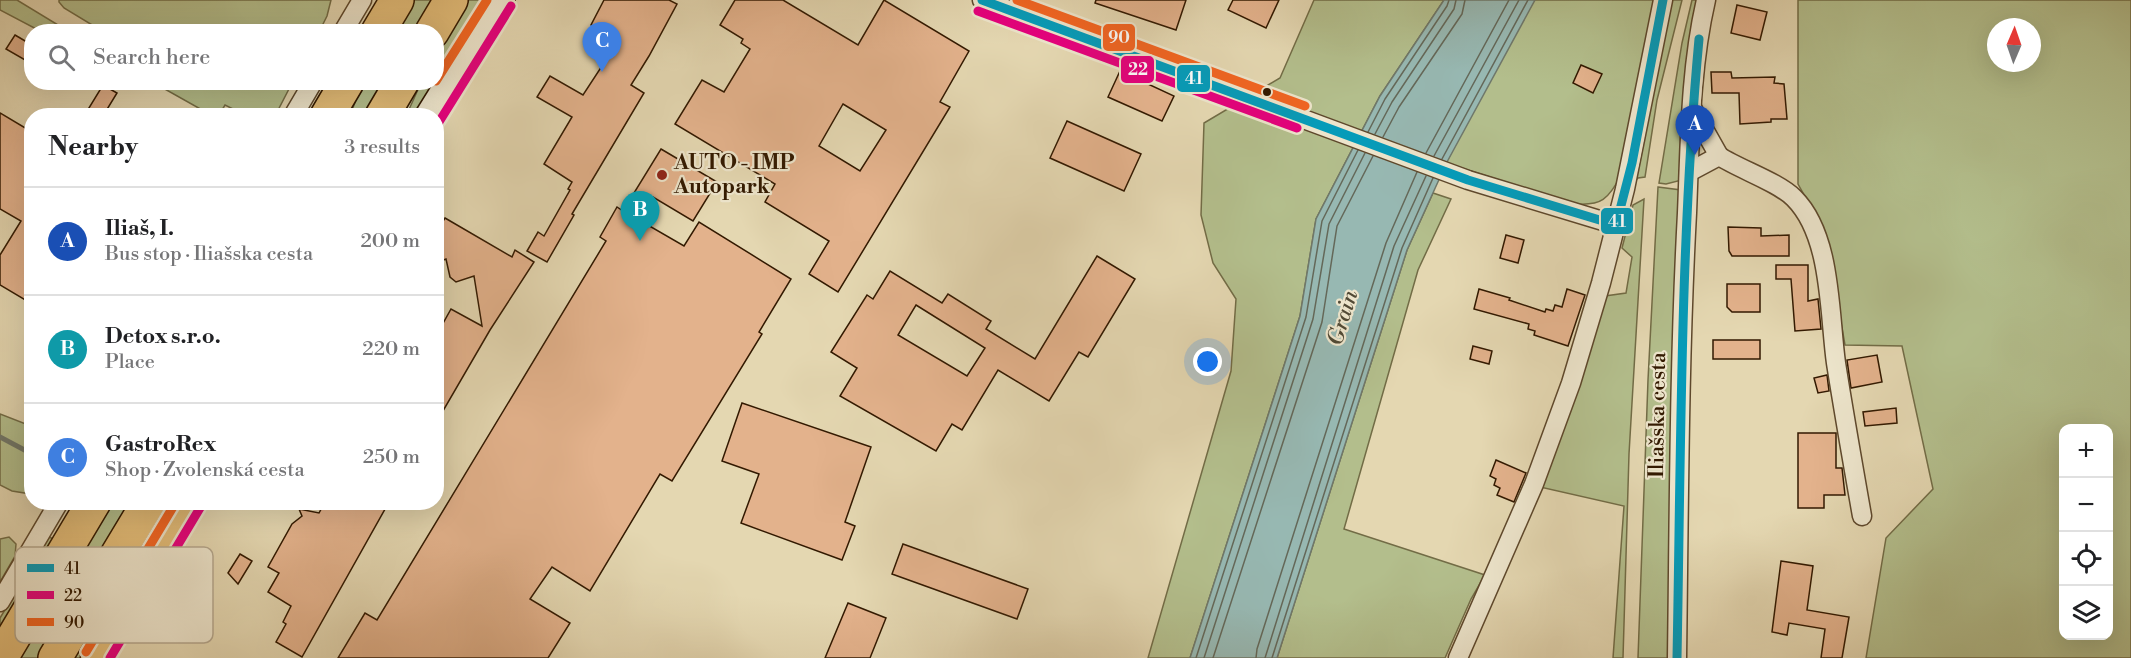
<!DOCTYPE html>
<meta charset="utf-8">
<style>
:root{--surface:#fff;--page:#f6f6f6;--text:#202124;--muted:#757577;--line:#e0e0e0;--accent:#d93025}
body{margin:0;font-family:"Libre Bodoni",serif;background:var(--page);color:var(--text)}
.controls{position:absolute;right:18px;bottom:18px;display:grid;overflow:hidden;border-radius:12px;box-shadow:0 6px 24px #0002}
.controls button{width:54px;height:54px;display:grid;place-items:center;padding:0;border:0;border-bottom:2px solid var(--line);background:var(--surface);color:var(--text);font:30px sans-serif}
.compass{position:absolute;left:1987px;top:18px;width:54px;height:54px;border-radius:50%;background:var(--surface);box-shadow:0 6px 24px #0002;rotate:2deg}
.you{position:absolute;left:1208px;top:362px;width:21px;height:21px;margin:-15px;border:4px solid #fff;border-radius:50%;background:#1a73e8;box-shadow:0 0 0 9px #1a73e833}
.badge{display:grid;place-items:center;width:39px;height:39px;border-radius:50%;background:var(--accent);color:#fff;font-size:20px;font-weight:700}
.pin{position:absolute;translate:-50% -50px;filter:drop-shadow(0 2px 3px #0008)}
.pin::after{content:'';position:absolute;top:32px;width:21px;height:18px;background:inherit;clip-path:polygon(0 0,100% 0,50% 100%)}
.list{margin:0;padding:0;list-style:none}
h2{display:flex;justify-content:space-between;align-items:center;height:78px;margin:0;padding:0 24px;font-size:26px}
h2 small{font-size:20px;font-weight:400;color:var(--muted)}
.list li{display:grid;grid-template-columns:39px 1fr auto;gap:18px;align-items:center;box-sizing:border-box;height:108px;padding:0 24px;border-top:2px solid var(--line)}
.list b{display:block;font-size:22px;white-space:nowrap}
.list p{margin:0;font-size:20px;white-space:nowrap;color:var(--muted)}
.list em{font-size:20px;font-style:normal;color:var(--muted)}
.icon{flex:none;width:33px;height:33px;fill:none;stroke:currentColor;stroke-width:2;stroke-linecap:round;stroke-linejoin:round}
.map{position:relative;flex:none;width:2131px;height:658px;overflow:hidden}
.search{position:absolute;background:var(--surface);box-shadow:0 6px 24px #0002;left:24px;top:24px;width:420px;height:66px;display:flex;align-items:center;gap:15px;box-sizing:border-box;padding:0 21px;border-radius:24px;color:var(--muted);font-size:22px}
.panel{position:absolute;background:var(--surface);box-shadow:0 6px 24px #0002;left:24px;top:108px;width:420px;height:402px;border-radius:24px}
.map>svg:first-child{display:block}
.green{fill:#b3be8c;stroke:#726c46;stroke-width:1.5;fill-rule:evenodd}
.water{fill:#97b8b2;stroke:#6f786b;stroke-width:1.5}
.lines{fill:none;stroke-linecap:round;stroke-linejoin:round}
.shore{stroke:#646859;stroke-width:1.5}
.stream{stroke:#6f786b;stroke-width:5}
.building{fill:#e3b28c;stroke:#321900;stroke-width:1.5;fill-rule:evenodd}
.street-casing{stroke:#5e482c;stroke-width:21}
.secondary-casing{stroke:#321900;stroke-width:30}
.primary-casing{stroke:#321900;stroke-width:33}
.highway-casing{stroke:#321900;stroke-width:36}
.street{stroke:#ede5cc;stroke-width:18}
.secondary{stroke:#ede5cc;stroke-width:27}
.primary{stroke:#e2bc78;stroke-width:30}
.highway{stroke:#e2bc78;stroke-width:33}
.bus-1-casing{stroke:#ede5cc;stroke-width:14}
.bus-2-casing{stroke:#ede5cc;stroke-width:14}
.bus-3-casing{stroke:#ede5cc;stroke-width:14}
.bus-1{stroke:#059bb9;stroke-width:9}
.bus-2{stroke:#e5007d;stroke-width:9}
.bus-3{stroke:#f26522;stroke-width:9}
.bus-dot{fill:#321900;stroke:#ede5cc;stroke-width:2}
.poi-dot{fill:#8f2418;stroke:#ede5cc;stroke-width:2}
.labels{text-anchor:middle;dominant-baseline:central;stroke-width:4.5;stroke-linejoin:round;paint-order:stroke}
.poi-label{font-size:21px;font-weight:bold;fill:#321900;stroke:#ede5cc;text-anchor:start}
.street-label{font-size:21px;fill:#321900;stroke:#ede5cc}
.water-label{font-size:22px;font-style:italic;fill:#504935;stroke:#ede5cc}
.key{fill:#ede5cc;stroke:#b5a88f;stroke-width:1.5}
.key-label{font-size:16px;fill:#321900}
.line-badge{stroke:#ede5cc;stroke-width:2}
.badge-label{font-size:16px;text-anchor:middle;font-weight:bold;fill:#fff}
</style>
<div class="map">
<svg width="2131" height="658" viewBox="0 0 2131 658">
<rect width="100%" height="100%" fill="#e4d7b1"/>
<filter id="stains"><feTurbulence type="fractalNoise" baseFrequency=".00333" numOctaves="4"/><feColorMatrix values="0 0 0 0 .2 0 0 0 0 .09 0 0 0 0 .02 0 0 0 .5 -.17"/></filter>
<radialGradient id="worn" r=".72"><stop offset=".6" stop-color="#630" stop-opacity="0"/><stop offset="1" stop-color="#630" stop-opacity=".3"/></radialGradient>
<g class="green">
<path d="M0,0H17L68,31H40L0,10Z"/>
<path d="M59,0H331L327,16L319,32L102,31L64,8L59,2Z"/>
<path d="M411,0H437L418,31L392,32Z"/>
<path d="M469,0H486L437,80L436,53Z"/>
<path d="M1314,0H1444L1380,96L1316,219L1300,316L1190,658H1148L1231,371L1236,299L1213,263L1201,215L1204,123L1280,78Z"/>
<path d="M1531,0H1657L1621,176C1607,199 1603,206 1575,204L1446,163Z"/>
<path d="M1670,0H1682L1657,100L1645,177L1638,178L1636,180C1648,120 1657,60 1670,0Z"/>
<path d="M1692,0H1700L1682,180L1666,184L1659,183L1682,43Z"/>
<path d="M1798,0H2131V658H1866L1886,538L1933,489L1902,346L1845,345L1825,232L1798,184ZM1996,27H2032V63H1996ZM2064,428H2108V636H2064Z"/>
<path d="M154,83H292L275,116L245,115L225,105L219,115H211Z"/>
<path d="M362,83H388L375,101L360,115L350,116Z"/>
<path d="M421,83H435L414,115L406,116Z"/>
<path d="M1658,187L1681,190L1671,658H1638L1648,380Z"/>
<path d="M1433,193L1451,199L1418,270L1344,529L1485,575L1471,599L1445,658H1277L1407,250Z"/>
<path d="M1644,199L1629,454L1623,658H1613L1624,506L1540,487L1605,296L1626,293L1632,257L1622,248L1633,205Z"/>
<path d="M0,414L31,426V494L12,491L0,485Z"/>
<path d="M107,503H134L40,658H14Z"/>
<path d="M167,503H177L82,658H73Z"/>
<path d="M9,537L16,544L15,556L0,582V539Z"/>
<path d="M49,537L56,540L0,633V618Z"/>
</g>
<path class="water" d="M1444,0H1535L1447,162L1407,250L1277,658H1190L1300,316L1316,219L1380,96Z"/>
<g class="lines">
<g class="shore">
<path d="M1368,132L1385,99L1447,6L1449,0"/>
<path d="M1375,134L1392,102L1454,9L1456,0"/>
<path d="M1383,137L1399,107L1462,14L1465,0"/>
<path d="M1426,153L1509,0"/>
<path d="M1434,156L1519,0"/>
<path d="M1442,159L1528,0"/>
<path d="M1196,658L1306,317L1322,221L1358,150"/>
<path d="M1204,658L1313,319L1329,224L1365,153"/>
<path d="M1213,658L1322,322L1337,226L1373,156"/>
<path d="M1256,658L1257,649L1386,243L1417,172"/>
<path d="M1265,658L1394,246L1426,176"/>
<path d="M1272,658L1402,248L1433,178"/>
</g>
<path class="stream" d="M0,437L32,454"/>
</g>
<g class="building">
<path d="M604,0H669L677,4L649,56L631,85L644,93L572,214L574,215L547,262L527,251L538,232L544,236L570,190L568,189L572,182L544,164L572,117L537,97L550,76L583,95L619,40L591,25Z"/>
<path d="M735,0H783L858,45L884,0L969,51L940,102L950,107L838,292L809,274L829,241L765,202L775,184L675,124L702,80L724,92L750,49L741,43L743,39L720,25ZM843,104L886,130L860,171L819,146Z"/>
<path d="M1096,0H1186L1176,30L1095,3Z"/>
<path d="M1233,0H1279L1266,28L1228,10Z"/>
<path d="M1737,5L1767,12L1760,40L1731,33Z"/>
<path d="M15,35L32,45V64L6,49Z"/>
<path d="M1581,65L1602,74L1593,93L1573,83Z"/>
<path d="M1120,71L1174,96L1162,121L1108,97Z"/>
<path d="M1711,72H1731L1732,78L1775,77L1774,83L1784,84L1787,119H1771V122L1740,124L1739,93H1712Z"/>
<path d="M103,85L117,93L103,116H84Z"/>
<path d="M0,113L32,132V304L0,285V255L21,221L0,209Z"/>
<path d="M1067,121L1141,154L1124,191L1050,158Z"/>
<path d="M661,149L717,182L693,221L653,197L639,220L684,246L699,222L791,279L759,332L762,334L672,481L660,474L590,591L552,567L530,599L570,623L548,658H338L365,613L377,620L606,241L600,237L617,207L623,211Z"/>
<path d="M445,218L512,257L515,250L534,262L490,330L436,423V336L451,309L482,326L474,276L456,282L450,277L446,259L436,263V232Z"/>
<path d="M1728,227L1761,228V236L1789,235V256H1732L1729,251Z"/>
<path d="M1506,235L1524,240L1518,263L1500,258Z"/>
<path d="M1097,256L1135,279L1088,357L1079,352L1049,401L998,370L962,430L952,424L936,451L840,396L857,368L831,352L867,295L873,299L890,271L942,303L948,294L991,321L986,329L1035,359ZM916,305L985,348L967,376L898,335Z"/>
<path d="M1776,265H1808V301L1818,299L1821,329L1795,331L1791,279H1776Z"/>
<path d="M1727,284H1760V312H1732L1727,307Z"/>
<path d="M1479,289L1510,298L1509,300L1545,312L1546,309L1553,311L1555,305L1562,307L1567,289L1585,295L1568,346L1534,335L1535,331L1528,329L1529,324L1474,309Z"/>
<rect x="1713" y="340" width="47" height="19"/>
<path d="M1473,346L1492,351L1489,364L1470,359Z"/>
<path d="M1877,355L1882,382L1851,388L1847,360Z"/>
<path d="M1827,375L1829,391L1818,393L1814,378Z"/>
<path d="M742,403L871,447L845,522L855,526L842,560L741,523L759,474L722,461Z"/>
<path d="M1896,408L1897,423L1865,426L1863,412Z"/>
<path d="M1798,433H1836V468H1842L1845,495H1824V508H1798Z"/>
<path d="M1496,460L1526,473L1514,502L1497,495L1500,488L1494,485L1496,479L1490,476Z"/>
<path d="M325,502H389L302,657L276,642L286,624L283,622L291,606L268,592L279,573L268,567L292,524L302,516L299,509L319,513Z"/>
<path d="M903,544L1028,589L1017,619L892,574Z"/>
<path d="M240,554L252,561L238,584L228,573Z"/>
<path d="M1781,561L1813,566L1807,610L1849,617L1842,658H1821L1825,629L1789,623L1787,635L1772,632Z"/>
<path d="M848,603L886,618L870,658H825Z"/>
</g>
<g class="lines">
<g class="street-casing">
<g id="street">
<path d="M982,0L1468,180L1616,225"/>
<path d="M343,32L362,0"/>
<path d="M1692,108L1719,156"/>
<path d="M293,116L313,82"/>
<path d="M1689,172L1719,156C1741,170 1778,182 1794,198C1832,236 1829,313 1836,363C1844,414 1853,465 1862,516"/>
<path d="M0,602L59,502"/>
<path d="M1458,658L1534,484L1571,383L1601,283L1625,189L1663,0"/>
<path d="M1677,658C1679,510 1679,361 1687,213C1690,142 1690,69 1706,0"/>
</g>
</g>
<g class="secondary-casing">
<path id="secondary" d="M429,116L501,0"/>
</g>
<g class="primary-casing">
<path id="primary" d="M96,658L190,502"/>
</g>
<g class="highway-casing">
<g id="highway">
<path d="M378,32L397,0"/>
<path d="M432,32L451,0"/>
<path d="M327,116L347,82"/>
<path d="M382,116L402,82"/>
<path d="M1,658L94,502"/>
<path d="M55,658L149,502"/>
</g>
</g>
<use href="#street" class="street"/>
<use href="#secondary" class="secondary"/>
<use href="#primary" class="primary"/>
<use href="#highway" class="highway"/>
<g class="bus-1-casing">
<g id="bus-1">
<path d="M982,0L1468,180L1616,225L1632,163L1663,0"/>
<path d="M1677,658C1681,452 1680,245 1699,39"/>
</g>
</g>
<g class="bus-2-casing">
<g id="bus-2">
<path d="M978,11L1297,128"/>
<path d="M439,122L511,6"/>
<path d="M110,658L200,508"/>
</g>
</g>
<g class="bus-3-casing">
<g id="bus-3">
<path d="M1017,0L1305,106"/>
<path d="M436,81L487,0"/>
<path d="M86,652L176,502"/>
</g>
</g>
<use href="#bus-1" class="bus-1"/>
<use href="#bus-2" class="bus-2"/>
<use href="#bus-3" class="bus-3"/>
</g>
<circle class="bus-dot" cx="1267" cy="92" r="5"/>
<circle class="poi-dot" cx="662" cy="175" r="6"/>
<g class="labels">
<g class="poi-label">
<text x="674" y="163">AUTO - IMP<tspan x="674" dy="24">Autopark</tspan></text>
</g>
<g class="street-label">
<text transform="translate(1658 415) rotate(-89)">Iliašska cesta</text>
</g>
<g class="water-label">
<text transform="translate(1343 318) rotate(-73)">Grain</text>
</g>
</g>
<rect x="15" y="547" width="198" height="96" rx="9" class="key"/>
<rect x="27" y="564" width="27" height="8" fill="#059bb9"/>
<rect x="27" y="591" width="27" height="8" fill="#e5007d"/>
<rect x="27" y="618" width="27" height="8" fill="#f26522"/>
<g class="key-label">
<text x="64" y="574">41</text>
<text x="64" y="601">22</text>
<text x="64" y="628">90</text>
</g>
<g class="line-badge">
<rect x="1102" y="23" width="34" height="29" rx="6" fill="#f26522"/>
<rect x="1120" y="55" width="35" height="29" rx="6" fill="#e5007d"/>
<rect x="1176" y="64" width="35" height="29" rx="6" fill="#059bb9"/>
<rect x="1600" y="207" width="34" height="28" rx="6" fill="#059bb9"/>
</g>
<g class="badge-label">
<text x="1119" y="43">90</text>
<text x="1138" y="75">22</text>
<text x="1194" y="84">41</text>
<text x="1617" y="227">41</text>
</g>
<rect width="100%" height="100%" filter="url(#stains)"/>
<rect width="100%" height="100%" fill="url(#worn)"/>
</svg>
<div class="controls">
<button>+</button>
<button>−</button>
<button><svg class="icon" aria-label="locate" viewBox="0 0 24 24"><circle cx="12" cy="12" r="6"/><path d="M12 2v4M12 18v4M2 12h4M18 12h4"/></svg></button>
<button><svg class="icon" aria-label="layers" viewBox="0 0 24 24"><path d="M12 4l9 5-9 5-9-5zM3 14l9 5 9-5"/></svg></button>
</div>
<svg class="compass" viewBox="-18 -18 36 36"><path d="M0-13l5 13h-10z" fill="#e53935"/><path d="M0 13l5-13h-10z" fill="#757577"/></svg>
<div class="you"></div>
<div class="pin badge" style="left:1695px;top:155px;background:#1a4fb4">A</div>
<div class="pin badge" style="left:640px;top:241px;background:#0f9aa8">B</div>
<div class="pin badge" style="left:602px;top:72px;background:#3f7fe0">C</div>
<div class="search"><svg class="icon" aria-label="search" viewBox="0 0 24 24"><circle cx="10" cy="10" r="6"/><path d="M15 15l6 6"/></svg>Search here</div>
<section class="panel">
<h2>Nearby<small>3 results</small></h2>
<ul class="list">
<li><span class="badge" style="background:#1a4fb4">A</span><div><b>Iliaš, I.</b><p>Bus stop · Iliašska cesta</p></div><em>200 m</em></li>
<li><span class="badge" style="background:#0f9aa8">B</span><div><b>Detox s.r.o.</b><p>Place</p></div><em>220 m</em></li>
<li><span class="badge" style="background:#3f7fe0">C</span><div><b>GastroRex</b><p>Shop · Zvolenská cesta</p></div><em>250 m</em></li>
</ul>
</section>
</div>
